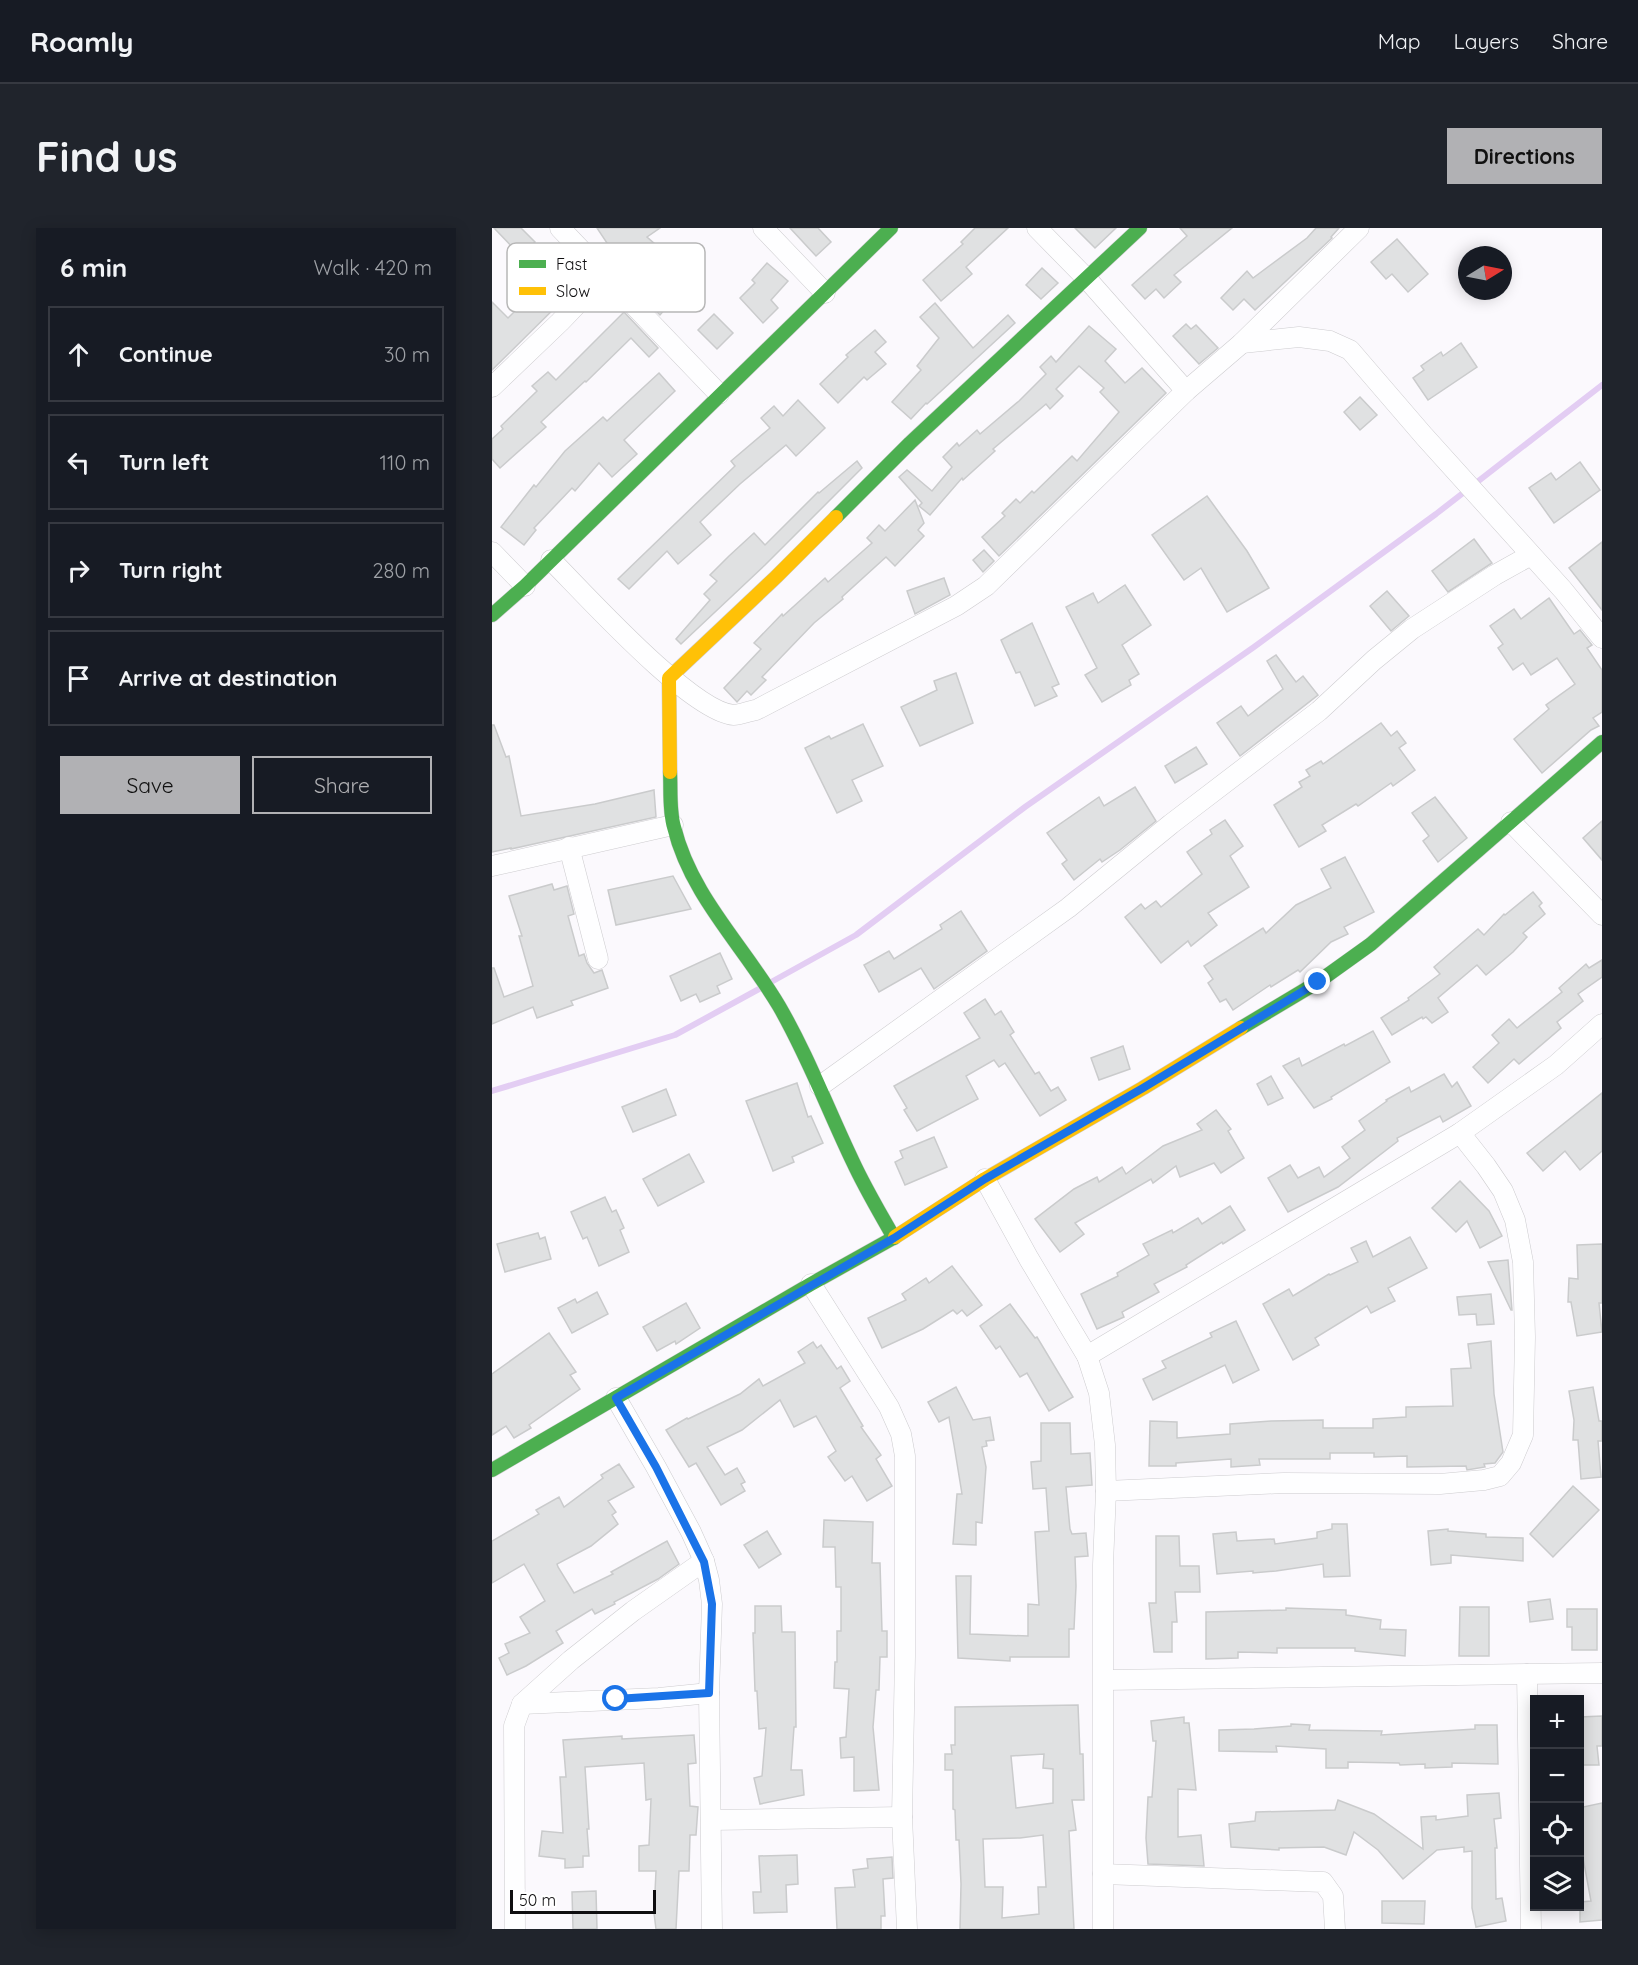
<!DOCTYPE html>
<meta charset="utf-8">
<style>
:root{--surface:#171b24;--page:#20242c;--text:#f1f3f6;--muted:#9ea1a6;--line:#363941;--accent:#b1b1b4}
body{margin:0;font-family:Quicksand,sans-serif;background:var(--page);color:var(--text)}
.controls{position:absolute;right:18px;bottom:18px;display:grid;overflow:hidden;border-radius:0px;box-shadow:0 3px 15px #0003}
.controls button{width:54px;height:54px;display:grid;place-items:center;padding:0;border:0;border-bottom:2px solid var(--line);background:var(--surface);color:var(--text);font:30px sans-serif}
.compass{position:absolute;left:966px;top:18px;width:54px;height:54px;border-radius:50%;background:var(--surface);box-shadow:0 3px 15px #0003;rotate:80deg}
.scale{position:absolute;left:18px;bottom:15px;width:146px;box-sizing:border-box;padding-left:6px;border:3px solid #0f0e10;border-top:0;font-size:16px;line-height:21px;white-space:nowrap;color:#0f0e10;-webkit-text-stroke:4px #fff;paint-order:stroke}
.stop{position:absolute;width:18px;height:18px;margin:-14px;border:4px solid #1a73e8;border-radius:50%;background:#fff}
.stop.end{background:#1a73e8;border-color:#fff;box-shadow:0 2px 6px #0008}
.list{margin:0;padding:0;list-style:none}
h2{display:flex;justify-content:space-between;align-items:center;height:78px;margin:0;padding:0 24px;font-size:26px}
h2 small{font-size:20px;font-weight:400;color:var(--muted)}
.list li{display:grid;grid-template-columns:39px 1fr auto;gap:18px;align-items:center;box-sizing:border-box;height:96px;margin:0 12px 12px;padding:0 12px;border:2px solid var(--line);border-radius:0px}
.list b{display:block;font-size:22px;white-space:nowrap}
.list em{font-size:20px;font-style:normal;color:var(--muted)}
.actions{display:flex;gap:12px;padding:18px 24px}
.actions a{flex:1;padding:14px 0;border:2px solid var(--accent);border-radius:0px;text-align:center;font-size:21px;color:var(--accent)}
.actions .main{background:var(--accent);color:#111}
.icon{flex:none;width:33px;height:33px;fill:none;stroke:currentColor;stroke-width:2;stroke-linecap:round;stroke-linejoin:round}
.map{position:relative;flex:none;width:1110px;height:1701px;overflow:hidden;border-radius:0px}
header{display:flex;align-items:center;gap:36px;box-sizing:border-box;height:84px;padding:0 30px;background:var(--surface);border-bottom:2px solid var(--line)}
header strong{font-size:28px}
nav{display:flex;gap:33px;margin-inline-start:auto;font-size:21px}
.intro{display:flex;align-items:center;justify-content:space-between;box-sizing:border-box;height:144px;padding:0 36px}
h1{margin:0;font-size:42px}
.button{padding:15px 27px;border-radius:0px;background:var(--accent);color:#111;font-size:21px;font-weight:700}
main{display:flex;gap:36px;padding:0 36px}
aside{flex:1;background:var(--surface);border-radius:0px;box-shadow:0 3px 15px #0003}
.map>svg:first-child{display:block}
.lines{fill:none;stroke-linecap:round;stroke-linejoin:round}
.stream{stroke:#e3cdf3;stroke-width:6}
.building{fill:#e0e1e2;stroke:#cacbcc;stroke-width:1.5;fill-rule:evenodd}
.street-casing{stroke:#cdcccf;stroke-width:21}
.fast-casing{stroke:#cdcccf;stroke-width:15}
.slow-casing{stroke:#cdcccf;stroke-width:15}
.street{stroke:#fefeff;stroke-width:20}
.fast{stroke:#4caf50;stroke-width:14}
.slow{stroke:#ffc107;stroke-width:14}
.route{stroke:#1a73e8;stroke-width:8}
.key{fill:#fff;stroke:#b7b7b7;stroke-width:1.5}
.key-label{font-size:16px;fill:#0f0e10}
</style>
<header>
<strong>Roamly</strong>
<nav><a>Map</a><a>Layers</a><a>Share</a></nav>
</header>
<div class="intro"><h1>Find us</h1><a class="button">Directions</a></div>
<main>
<aside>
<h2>6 min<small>Walk · 420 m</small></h2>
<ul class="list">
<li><svg class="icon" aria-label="ahead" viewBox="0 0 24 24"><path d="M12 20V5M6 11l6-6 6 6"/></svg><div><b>Continue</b></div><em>30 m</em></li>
<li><svg class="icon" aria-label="left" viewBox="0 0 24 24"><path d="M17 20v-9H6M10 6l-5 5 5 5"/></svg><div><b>Turn left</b></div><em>110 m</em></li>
<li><svg class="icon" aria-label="right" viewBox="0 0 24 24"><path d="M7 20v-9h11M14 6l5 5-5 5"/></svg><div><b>Turn right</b></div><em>280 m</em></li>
<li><svg class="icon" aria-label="arrive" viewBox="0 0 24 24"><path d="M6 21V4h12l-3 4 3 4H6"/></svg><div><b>Arrive at destination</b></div></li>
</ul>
<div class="actions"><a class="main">Save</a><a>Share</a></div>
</aside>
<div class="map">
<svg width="1110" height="1701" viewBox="0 0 1110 1701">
<rect width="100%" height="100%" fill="#fbf9fd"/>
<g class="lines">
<g class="stream">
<path d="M281,753L364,707L533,579L762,419L944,286L1110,157"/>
<path d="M0,863L183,807L267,761"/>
</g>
</g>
<g class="building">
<path d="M2,0H29L43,14L29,28Z"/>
<path d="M105,0H168L155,9L201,49L168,87L154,73L163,63L158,58L164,51L134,24L125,30Z"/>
<path d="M298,0H326L339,14L324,28Z"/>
<path d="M483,0H516L474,39L480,46L449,73L431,52L471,16L469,14Z"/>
<path d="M583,0H624L603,20Z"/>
<path d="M688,0H740L682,47L689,54L672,70L664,61L653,71L640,57L695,8Z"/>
<path d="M824,0H847L839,9L840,10L763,82L752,71L741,82L729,70L755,43L761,50L815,10Z"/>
<path d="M905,11L936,46L916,64L900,46L894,51L879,34Z"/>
<path d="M275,35L296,53L279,72L286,80L271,95L248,70L263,55L260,52Z"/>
<path d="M550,40L566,55L549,71L534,57Z"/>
<path d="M71,43L86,57L0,142V74L16,90L38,68L43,73Z"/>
<path d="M443,75L481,120L516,87L523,95L435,176L434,175L419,191L400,174L429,142L425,138L447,110L428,89Z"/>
<path d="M132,84L166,120L157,129L139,110L94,154L93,153L49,194L54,199L8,240L0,231V211L11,201L9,198L45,163L40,158L56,144L64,152Z"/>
<path d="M222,86L241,105L225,121L206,102Z"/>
<path d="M694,96L699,101L704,97L726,120L707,136L681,108Z"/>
<path d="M597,98L624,121L613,133L633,155L650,140L674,165L507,328L490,309L513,288L510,285L524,271L528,275L540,263L542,265L580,228L585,233L627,184L608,164L612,160L587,138L564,161L571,168L558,181L554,176L501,221L503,223L471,252L470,250L438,287L427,278L430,275L407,249L415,242L440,263L460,239L451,229L465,215L467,218L485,202L488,206L527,173L554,146L548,139L559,128L564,134Z"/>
<path d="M383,102L394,114L383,124L394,136L375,152L372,149L346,175L328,156L356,129L354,127Z"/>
<path d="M969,115L985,139L936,172L921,150L932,142L929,138L949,124L951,128Z"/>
<path d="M167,145L183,163L132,212L145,226L120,249L107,235L83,263L80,260L42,300L44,302L32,317L9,299L42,257L44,259L73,223L111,189L115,193Z"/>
<path d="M868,169L885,187L868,202L852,184Z"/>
<path d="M306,172L333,200L304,228L294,217L248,256L208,294L219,307L186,336L175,323L137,361L126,351L243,238L239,233L278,200L269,190L282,178L291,188Z"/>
<path d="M365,233L370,240L273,337L189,416L184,411L218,372L212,366L225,353L218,347L237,328L262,305L273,317L326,264L327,265Z"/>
<path d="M1088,234L1108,262L1062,295L1037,260L1059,245L1064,252Z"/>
<path d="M715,268L755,323L777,360L735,384L709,340L692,352L660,307Z"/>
<path d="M423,272L432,295L426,302L432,308L403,338L394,329L350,369L351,371L322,395L270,449L274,452L259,467L255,463L245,474L232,460L269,421L262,415L290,386L291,388L333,350L336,354L380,315L375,310L387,297L393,303Z"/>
<path d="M982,311L1000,335L956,364L940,343Z"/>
<path d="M1110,314V382L1077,340Z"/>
<path d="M492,322L502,333L491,344L481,332Z"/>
<path d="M452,350L458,367L423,386L415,363Z"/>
<path d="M633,357L659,397L630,417L647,446L637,452L639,457L610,474L593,447L605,440L574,379L601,365L606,375Z"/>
<path d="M895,363L917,388L899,403L878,378Z"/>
<path d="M1057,370L1082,406L1088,402L1100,417L1095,420L1110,442V484L1101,490L1107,498L1099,502L1050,545L1022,511L1057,481L1054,477L1083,456L1065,430L1039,447L1031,435L1021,442L1006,420L1011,416L998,398L1022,381L1029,391Z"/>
<path d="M540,395L567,456L560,459L565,468L543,478L528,444L524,445L509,412Z"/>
<path d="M784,427L804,454L811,448L826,467L748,528L725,495L749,478L756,488L791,461L775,433Z"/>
<path d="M464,445L481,495L428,518L409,479L445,462L442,453Z"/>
<path d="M889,495L899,508L905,503L914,515L907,520L923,542L901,558L899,555L866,578L864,576L830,597L834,603L807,619L782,577L810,559L807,554L818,548L814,542L829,533L831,536Z"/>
<path d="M371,496L391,538L360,552L370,573L345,585L313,520L337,508L339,511Z"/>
<path d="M0,497H2L14,529L17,528L29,588L103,576L162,562L164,589L19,621V620L0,624Z"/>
<path d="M704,519L715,536L683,555L673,538Z"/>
<path d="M643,559L664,593L628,622L610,634L608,631L582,652L570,636L575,632L555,605L607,569L612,578Z"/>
<path d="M943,569L975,610L946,634L931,613L937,608L920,585Z"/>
<path d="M733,592L751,618L738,628L757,659L716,685L725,697L699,718L696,713L669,735L633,689L649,676L653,681L664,673L669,679L710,646L695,624L720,606L718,602Z"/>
<path d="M1110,593V632L1091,610Z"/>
<path d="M853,629L882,684L852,699L856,706L839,714L808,744L806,742L779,759L778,757L741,782L734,771L728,774L716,755L721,751L712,738L771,700L774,705L804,677L839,660L829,641Z"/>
<path d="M181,648L199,681L124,697L116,662Z"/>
<path d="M60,656L62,662L75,658L82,686L76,688L87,728L92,726L95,735L102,745L110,742L116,760L79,773L81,777L45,790L41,779L0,796V740H2L12,769L41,758L27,708H30L17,668Z"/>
<path d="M1041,664L1050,675L1047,678L1053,686L1031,705L1035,709L1021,724L994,747L985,737L946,770L956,784L940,795L934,789L931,791L930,789L900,807L889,790L917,772L916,770L948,746L942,739L986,701L992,707L1012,686L1013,687Z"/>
<path d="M469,683L495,723L442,761L429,740L387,764L372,737L397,723L402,731L450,701L448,697Z"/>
<path d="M228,725L240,751L225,758L228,765L208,774L204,766L189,773L178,748Z"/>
<path d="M1110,732V749L1086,766L1091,773L1065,794L1069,800L1027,836L1022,831L996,855L981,839L1007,815L1000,807L1017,791L1025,800L1070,764L1067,760L1094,736L1097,740Z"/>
<path d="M493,771L503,787L509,783L522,804L518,807L543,846L547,844L559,863L566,859L574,872L548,888L513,835L507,839L502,832L474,848L486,871L425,903L412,882L415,880L402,858L488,810L472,785Z"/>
<path d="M881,803L898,834L839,869L840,871L822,880L791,838L807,830L810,838L852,816L853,818Z"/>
<path d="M631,818L638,841L607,852L599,830Z"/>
<path d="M952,846L960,859L965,854L979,878L951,894L948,888L905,910L906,913L846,959L796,984L776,950L798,937L806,950L827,939L832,949L858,930L850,919L873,902L867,893L895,873L894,872L917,859L919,864Z"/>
<path d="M779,848L791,870L776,877L765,856Z"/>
<path d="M305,855L316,889L319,888L331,915L300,929L302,934L281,943L254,873Z"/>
<path d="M174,861L184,887L141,904L130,879Z"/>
<path d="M1110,865V923L1088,942L1073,923L1051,943L1035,925Z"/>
<path d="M724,882L739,901L736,903L752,930L729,945L722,935L688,949L684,938L661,955L659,951L583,995L592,1006L568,1024L543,991L582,961L605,949L607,954L630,939L634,946L671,918L710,902L705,896Z"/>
<path d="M442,909L455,939L413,957L403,934L411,930L408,923Z"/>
<path d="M197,926L212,954L166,978L151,951Z"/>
<path d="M968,953L997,983L1010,1008L988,1020L975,993L964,1004L940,980Z"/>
<path d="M113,969L120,984L124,982L132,1000L128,1002L137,1024L107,1038L95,1009L91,1011L79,984Z"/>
<path d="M738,978L753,1002L731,1016L730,1014L694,1037L695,1039L662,1056L667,1064L630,1084L632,1089L605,1101L589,1066L626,1048L625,1045L657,1027L651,1016L680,1002L681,1005L706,990L710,996Z"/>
<path d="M46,1005L48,1011L53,1009L59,1031L13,1044L5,1016Z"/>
<path d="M918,1009L935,1040L896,1060L903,1073L879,1085L875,1078L823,1110L827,1117L801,1132L771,1076L797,1061L801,1068L837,1046L838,1047L866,1034L859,1020L874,1013L881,1029Z"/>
<path d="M1110,1016V1075H1107L1110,1104L1085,1108L1079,1074H1076L1077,1050L1086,1051L1085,1017Z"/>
<path d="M1016,1032L1020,1082H1019L996,1034Z"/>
<path d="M460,1038L490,1077L475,1088L470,1082L465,1086L461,1082L431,1101L390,1120L376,1090L414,1072L410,1066L434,1050L437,1055Z"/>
<path d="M105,1064L116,1086L80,1105L66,1080L83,1071L85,1075Z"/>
<path d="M999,1066L1002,1096L985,1097L984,1086L967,1087L965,1069Z"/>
<path d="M194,1075L208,1100L184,1116L183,1113L165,1123L151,1099Z"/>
<path d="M518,1076L543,1110L545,1109L581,1169L557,1183L535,1145L528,1149L508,1118L504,1121L488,1098Z"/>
<path d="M744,1093L767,1142L741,1155L733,1137L661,1172L651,1151L674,1140L670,1133L720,1109L718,1105Z"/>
<path d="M57,1105L84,1144L78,1147L88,1161L37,1197L39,1200L22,1210L14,1198L0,1207V1146Z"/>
<path d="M999,1113L1002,1166L1011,1224L1003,1235L992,1236L993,1239L975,1242L974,1238L915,1239V1228L882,1229V1225H838V1231H767L768,1237L739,1239V1231L684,1235V1238H657L658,1193L685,1194V1210L738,1206V1196L779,1193L831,1192V1200H881V1191L914,1189V1179L961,1178L959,1141L979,1140L976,1116Z"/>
<path d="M321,1114L325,1120L329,1117L345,1141L349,1138L358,1153L348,1160L371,1198L369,1199L389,1227L384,1231L400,1258L375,1273L360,1248L353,1253L336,1229L344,1223L324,1188L302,1199L288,1172L250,1202L215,1219L233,1247L245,1240L253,1254L249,1256L253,1263L229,1277L204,1235L197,1239L174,1202L195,1190L196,1191L248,1166L267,1151L271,1158L313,1135L306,1124Z"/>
<path d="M464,1159L481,1192L498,1189L502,1212L494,1213L495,1218L490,1219L494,1239L490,1295L484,1294V1317L461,1316L465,1266H470L462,1217L457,1189L447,1194L436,1174Z"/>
<path d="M1101,1159L1107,1193H1110V1213H1106L1109,1249L1089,1251L1086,1212H1081L1082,1192L1077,1163Z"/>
<path d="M549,1195H578L579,1226L598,1225L600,1257L574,1259L578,1301L580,1306L594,1305L596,1328L583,1329L584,1358L582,1401H577V1429H518V1433L466,1430L464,1348H479L478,1406L536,1408V1376L547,1377L543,1304L557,1303L554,1260L541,1261L539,1234L549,1233Z"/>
<path d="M127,1236L142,1259L116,1273L124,1284L120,1287L126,1296L99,1318L65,1336L66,1339L82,1365L121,1346L119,1344L175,1313L187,1336L166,1351L122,1374L123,1376L103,1386L100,1381L64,1403L71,1415L34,1438L15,1447L7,1430L17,1425L13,1416L38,1405L28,1389L53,1373L32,1336L0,1355V1313L47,1286L44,1282L67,1269L72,1279L111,1250L109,1247Z"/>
<path d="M1081,1258L1107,1282L1061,1329L1038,1306Z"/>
<path d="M332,1292L381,1294L380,1335H388L390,1403H395V1429H388L387,1462H384L381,1499L387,1562L362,1563V1529L349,1530L348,1510L354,1509L357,1461L342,1460L343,1434H345V1403H349V1359H344L343,1319H331Z"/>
<path d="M840,1296H855L858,1348L832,1349L831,1336L784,1343L761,1345V1343L725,1346L721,1306L744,1304L745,1313L782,1311L783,1316L825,1310V1304L840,1301Z"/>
<path d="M956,1301V1303L994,1306V1309L1031,1310V1333L959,1327V1335L939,1337L936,1303Z"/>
<path d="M275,1303L289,1326L267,1340L252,1317Z"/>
<path d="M664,1308H687L688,1338H707L708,1364H683L685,1394H680V1424H662L657,1375H664Z"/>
<path d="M1058,1371L1061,1391L1038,1394L1036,1374Z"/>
<path d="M263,1378H289L290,1404H303L304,1499H302L299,1542H310L312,1567L268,1576L262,1550L270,1548L274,1500L267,1501L265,1463H263L261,1405H263Z"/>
<path d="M968,1379H997V1428H967Z"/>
<path d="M794,1380L854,1382V1387L889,1392L888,1401L914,1402L913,1428L863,1423V1420H785V1425L746,1424V1430L714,1431V1384L794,1382Z"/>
<path d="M1075,1381H1105V1422H1080V1399H1075Z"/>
<path d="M586,1477L588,1526H591L592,1572H580L584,1602L577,1603L582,1701H468L469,1656L467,1612H464L463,1582L461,1581V1542H453V1526H460L459,1517H463V1479ZM552,1526L551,1540L561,1541V1575L524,1580L519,1528ZM551,1607L554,1659H546L547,1686L510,1690L511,1659H493L491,1611L528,1610Z"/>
<path d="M1110,1488V1518H1105L1107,1537H1088V1489Z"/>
<path d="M692,1489V1495H697L704,1562L686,1561V1609L709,1607L712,1638L656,1636L654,1610L656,1569H660L664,1513H661L659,1493Z"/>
<path d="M799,1496L818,1497L817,1502L890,1503L889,1507L983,1501V1497H1005L1006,1536L960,1535V1539L933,1540V1536L908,1537L907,1535L856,1534V1540H834V1521L784,1518L785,1524L727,1523V1502L762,1501L799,1498Z"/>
<path d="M202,1507L204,1535L196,1536L198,1578L206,1579L204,1607H198L197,1643H187L184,1701H164L162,1685L164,1643H147V1618L157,1617L159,1571L154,1572L152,1535L93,1539L97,1601H95L97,1628H91V1639L73,1640V1631L47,1628L50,1603L71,1605L68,1549H74L71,1512L130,1508V1511Z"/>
<path d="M1007,1565L1009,1590L1002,1591L1005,1620H1003L1004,1671L1010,1670L1014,1693L984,1699L980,1680V1623L972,1624V1619L945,1622L911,1651L886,1622L862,1604L854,1627L832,1619L787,1620V1622L739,1619L737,1596L763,1593L764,1584L843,1582L846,1572L882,1586L931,1621L929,1589L944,1588V1592L976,1588L975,1567Z"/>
<path d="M1110,1575V1692L1088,1694V1674L1099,1673L1091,1630V1579Z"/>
<path d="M305,1627L306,1656L294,1657L295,1684L262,1685L261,1664H269L267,1628Z"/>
<path d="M400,1629L401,1650L391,1651L393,1688H389V1701H345L343,1660L363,1659L361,1642L376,1640L375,1631Z"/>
<path d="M104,1663L105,1701H81L80,1664Z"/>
<path d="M890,1673H933L932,1696L890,1695Z"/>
</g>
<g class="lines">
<g class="street-casing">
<g id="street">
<path d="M68,0L227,166"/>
<path d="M271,0L333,65"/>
<path d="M545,0L595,51L694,163"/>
<path d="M750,115L807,109L838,113L858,122L932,208L1071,362L1110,410"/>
<path d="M0,159L68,94L113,47"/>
<path d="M0,324L33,358"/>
<path d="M59,332C93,366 199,484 242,487C248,487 257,483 264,482L464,378L494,358L694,163L750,115L867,0"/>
<path d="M1019,594L1110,687"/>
<path d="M77,619L106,731"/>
<path d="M0,638L181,597"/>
<path d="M328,858L576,680L679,596L827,483L882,432L920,401L1003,347L1039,327"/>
<path d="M493,951L537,1031L595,1128L607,1165L613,1217L614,1263L611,1337V1701"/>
<path d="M319,1056L397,1179L409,1206L413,1228V1428L410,1589L415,1701"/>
<path d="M595,1128L968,905L1064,837L1110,796"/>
<path d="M124,1170L164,1239L199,1304L212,1333L217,1352L220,1376L217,1465L220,1701"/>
<path d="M614,1263L792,1255L948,1256L992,1252L1008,1248L1019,1235L1031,1207L1033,1109L1031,1034L1023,992L1011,963L994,938L968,905"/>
<path d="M1035,1446L1039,1701"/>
<path d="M612,1452L1110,1445"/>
<path d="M30,1476L167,1470L217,1465"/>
<path d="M219,1592L410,1589"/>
<path d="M611,1646L831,1654L841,1668L843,1701"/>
<path d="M23,1701L22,1498L30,1476L79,1432L141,1383L212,1333"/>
</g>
</g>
<g class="fast-casing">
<g id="fast">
<path d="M344,289L418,215L648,0"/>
<path d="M0,387L33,358L399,0"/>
<path d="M178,544C179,562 177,582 182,599C199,668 251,717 287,778C316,828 336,882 361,934C373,960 388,985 402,1010"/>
<path d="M749,800L826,754L879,716L1110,514"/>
<path d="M0,1242L319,1056L403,1009"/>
</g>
</g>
<g class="slow-casing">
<g id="slow">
<path d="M178,544L177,450L284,349L344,289"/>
<path d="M403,1009L493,951L651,860L749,800"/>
</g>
</g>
<use href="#street" class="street"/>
<use href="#fast" class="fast"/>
<use href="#slow" class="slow"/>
</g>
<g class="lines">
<path class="route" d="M124,1471L217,1465L220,1376L212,1334L164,1239L124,1170L402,1010L493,951L651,860L826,754"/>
</g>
<rect x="15" y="15" width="198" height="69" rx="9" class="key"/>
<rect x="27" y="32" width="27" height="8" fill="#4caf50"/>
<rect x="27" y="59" width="27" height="8" fill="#ffc107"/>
<g class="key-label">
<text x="64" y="42">Fast</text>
<text x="64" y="69">Slow</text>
</g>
</svg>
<div class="controls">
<button>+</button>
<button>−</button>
<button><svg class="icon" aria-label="locate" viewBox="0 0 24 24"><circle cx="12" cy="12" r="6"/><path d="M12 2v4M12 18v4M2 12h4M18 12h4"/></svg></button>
<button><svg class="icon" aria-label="layers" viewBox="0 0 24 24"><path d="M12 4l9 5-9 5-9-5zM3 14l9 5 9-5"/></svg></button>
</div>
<svg class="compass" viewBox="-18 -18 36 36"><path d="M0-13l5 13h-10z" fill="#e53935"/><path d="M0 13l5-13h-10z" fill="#9ea1a6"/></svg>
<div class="scale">50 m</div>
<div class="stop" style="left:124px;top:1471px"></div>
<div class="stop end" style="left:826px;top:754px"></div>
</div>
</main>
